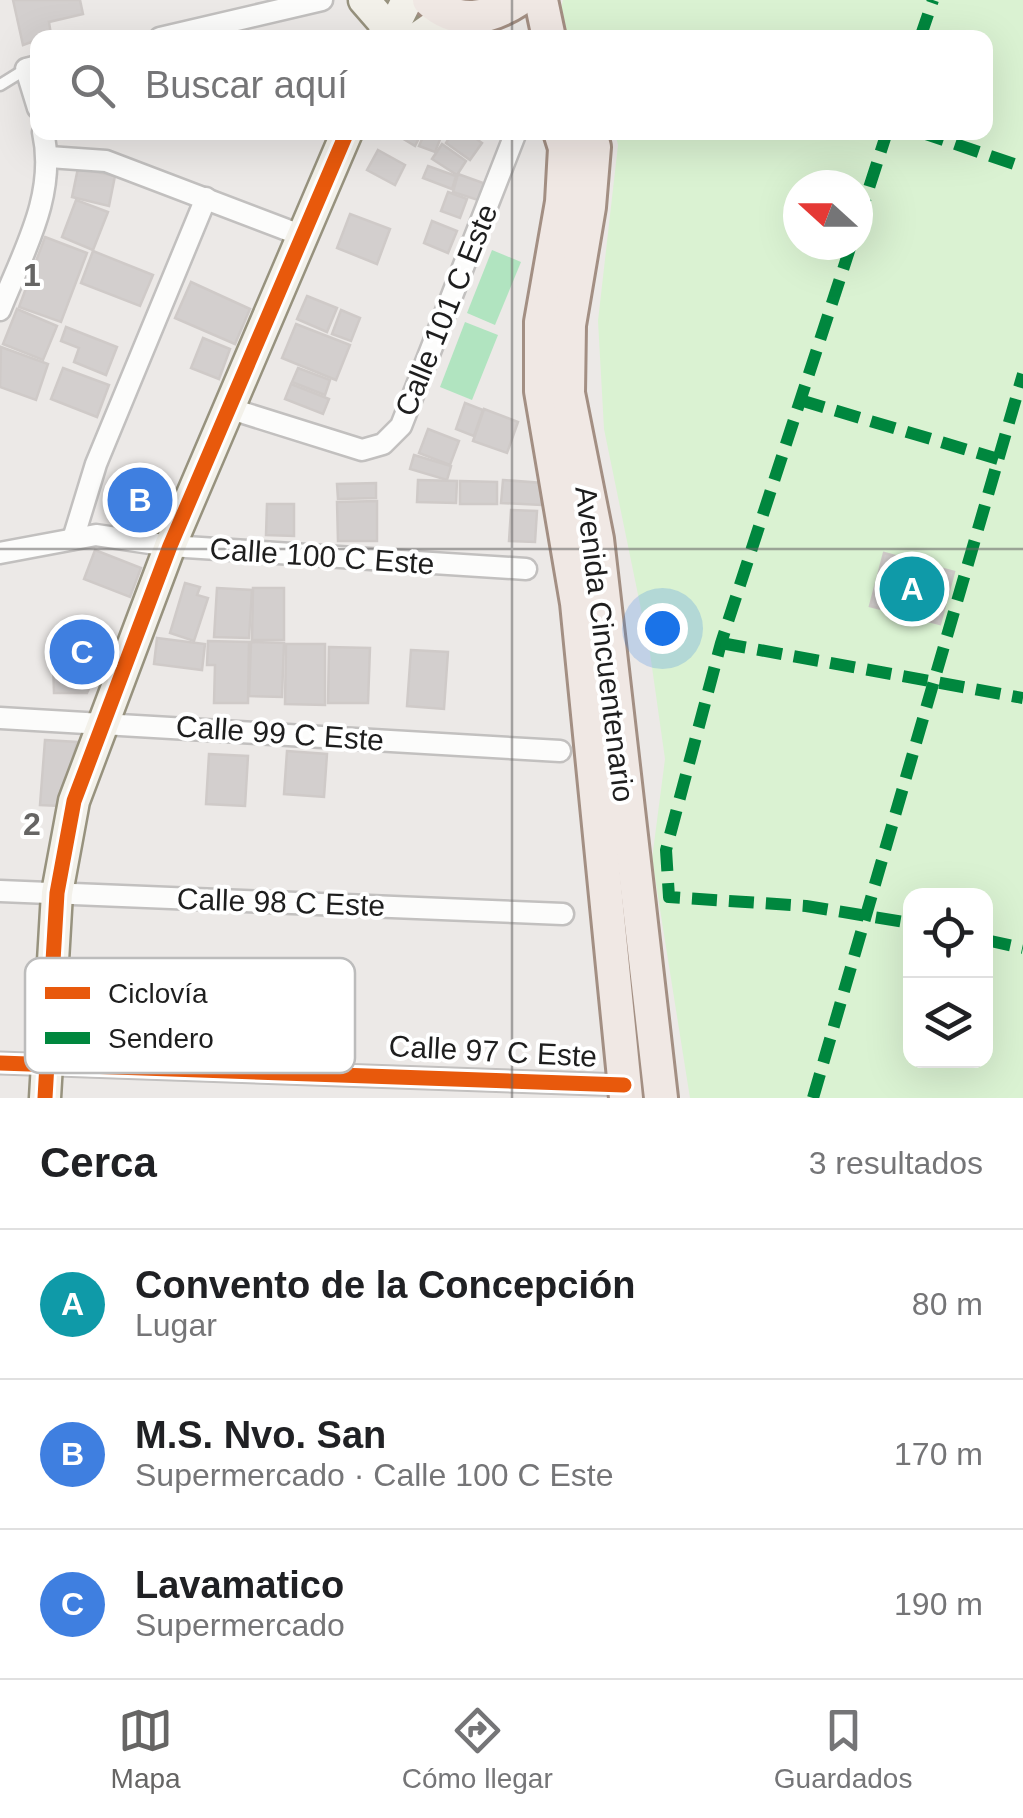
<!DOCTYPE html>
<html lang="es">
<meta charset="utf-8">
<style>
:root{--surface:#fff;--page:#f2f2f2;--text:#202124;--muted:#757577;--line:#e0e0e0;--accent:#666564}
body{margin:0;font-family:Helvetica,sans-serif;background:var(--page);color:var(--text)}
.controls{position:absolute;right:30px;bottom:30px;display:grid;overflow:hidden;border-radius:20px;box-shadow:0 10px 40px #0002}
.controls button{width:90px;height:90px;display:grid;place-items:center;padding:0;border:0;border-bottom:2px solid var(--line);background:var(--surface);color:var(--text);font:50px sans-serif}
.compass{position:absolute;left:783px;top:170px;width:90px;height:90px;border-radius:50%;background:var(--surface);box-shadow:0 10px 40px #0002;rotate:291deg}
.you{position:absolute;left:662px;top:628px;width:35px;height:35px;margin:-25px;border:8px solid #fff;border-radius:50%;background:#1a73e8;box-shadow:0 0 0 15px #1a73e833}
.badge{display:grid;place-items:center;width:65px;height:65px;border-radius:50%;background:var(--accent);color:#fff;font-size:32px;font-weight:700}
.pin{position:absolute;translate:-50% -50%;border:5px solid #fff;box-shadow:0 2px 10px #0006}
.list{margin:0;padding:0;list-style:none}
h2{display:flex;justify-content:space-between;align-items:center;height:130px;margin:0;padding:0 40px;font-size:42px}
h2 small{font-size:32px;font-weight:400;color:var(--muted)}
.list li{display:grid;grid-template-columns:65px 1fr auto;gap:30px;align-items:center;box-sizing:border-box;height:150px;padding:0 40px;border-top:2px solid var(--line)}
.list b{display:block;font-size:38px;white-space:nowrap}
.list p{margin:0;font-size:32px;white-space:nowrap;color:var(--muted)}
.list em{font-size:32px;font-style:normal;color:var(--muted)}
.icon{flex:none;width:55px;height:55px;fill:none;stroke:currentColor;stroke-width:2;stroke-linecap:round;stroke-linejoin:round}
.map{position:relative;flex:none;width:1023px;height:1098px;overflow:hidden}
.search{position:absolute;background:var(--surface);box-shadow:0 10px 40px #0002;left:30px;right:30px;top:30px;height:110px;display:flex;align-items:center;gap:25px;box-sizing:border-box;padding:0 35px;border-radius:20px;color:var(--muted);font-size:38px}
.sheet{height:580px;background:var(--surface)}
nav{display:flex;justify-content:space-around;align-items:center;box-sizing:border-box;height:140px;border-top:2px solid var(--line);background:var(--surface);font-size:28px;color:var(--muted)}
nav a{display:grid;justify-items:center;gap:5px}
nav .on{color:var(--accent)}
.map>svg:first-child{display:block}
.park{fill:#daf2d2;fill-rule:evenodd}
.pitch{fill:#b1e4c0}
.building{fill:#d3cfce;stroke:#cfcac8;stroke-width:2.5}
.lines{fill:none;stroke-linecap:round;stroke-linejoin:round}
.lane-casing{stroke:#c2c0bf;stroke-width:15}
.street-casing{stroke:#c2c0bf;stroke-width:25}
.secondary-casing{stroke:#97927e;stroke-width:35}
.primary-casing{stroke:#a38f83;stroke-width:38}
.lane{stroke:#fcfcfb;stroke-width:10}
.street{stroke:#fcfcfb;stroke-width:20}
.secondary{stroke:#f3f1ea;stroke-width:30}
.primary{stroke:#f0e8e4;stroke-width:32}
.quiet{stroke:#00873e;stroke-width:12;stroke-dasharray:25 12;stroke-linecap:butt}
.cycleway-casing{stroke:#fff;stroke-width:21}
.cycleway{stroke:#e8590c;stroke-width:15}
.grid{fill:none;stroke:#666564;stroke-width:2.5;stroke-opacity:0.55}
.labels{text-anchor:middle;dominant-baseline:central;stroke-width:8;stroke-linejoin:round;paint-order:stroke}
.street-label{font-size:30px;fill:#1e1e1e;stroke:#fff}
.key{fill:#fff;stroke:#bcbcbc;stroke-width:2.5}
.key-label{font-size:28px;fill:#1e1e1e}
.grid-label{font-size:32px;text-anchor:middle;font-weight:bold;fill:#666564;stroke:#fff;stroke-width:8;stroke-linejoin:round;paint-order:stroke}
</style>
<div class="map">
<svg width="1023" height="1098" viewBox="0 0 1023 1098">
<rect width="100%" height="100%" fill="#ece9e7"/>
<path class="park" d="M563,0H1023V1098H690L652,859L665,759L650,653L604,429L598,321L618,145L615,133L986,132V38H569L558,20ZM798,185H858V245H798ZM910,896H986V1060H910Z"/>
<g class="pitch">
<path d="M492,250L521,262L495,325L467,313Z"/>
<path d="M465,322L498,335L472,400L440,387Z"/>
</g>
<g class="building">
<path d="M13,0H80L83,14L49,22L51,35L23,45Z"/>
<path d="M392,132H422L415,146Z"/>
<path d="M425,132H443L435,152L419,146Z"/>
<path d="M453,132H467L482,143L470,160L446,143Z"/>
<path d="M442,144L466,161L457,175L432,159Z"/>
<path d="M378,150L405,165L395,185L367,170Z"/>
<path d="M428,166L456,176L452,189L423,178Z"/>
<path d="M78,168L115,176L109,206L72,197Z"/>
<path d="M458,174L486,184L481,201L453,192Z"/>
<path d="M448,192L467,199L460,218L441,211Z"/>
<path d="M76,200L108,212L93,250L62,237Z"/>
<path d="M350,214L390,229L377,264L337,248Z"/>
<path d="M432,221L457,231L448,253L424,243Z"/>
<path d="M45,237L87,253L61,322L19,307Z"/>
<path d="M93,251L153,275L140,306L81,283Z"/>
<path d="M191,282L250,309L235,344L175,318Z"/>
<path d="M307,296L337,308L327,332L297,319Z"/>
<path d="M17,309L57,326L43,360L3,344Z"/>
<path d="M341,310L360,318L351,341L332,334Z"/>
<path d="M296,324L350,345L336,380L282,358Z"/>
<path d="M66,327L117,347L106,375L74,362L79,348L61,341Z"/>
<path d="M203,338L230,349L219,379L191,368Z"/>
<path d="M1,347L48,364L36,400L0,387Z"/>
<path d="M63,368L109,385L97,417L51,399Z"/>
<path d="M298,368L330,380L325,395L292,382Z"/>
<path d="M291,384L329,399L323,414L285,399Z"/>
<path d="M465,403L483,410L474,436L456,429Z"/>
<path d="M484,409L518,422L507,453L473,441Z"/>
<path d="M428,429L459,441L450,465L419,453Z"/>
<path d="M414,455L451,466L447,480L410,469Z"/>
<path d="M121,471L175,495L160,529L106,505Z"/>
<path d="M418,480L457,481L456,503L417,502Z"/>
<path d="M503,480L543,483L541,505L501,503Z"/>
<path d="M460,481L497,482V504H460Z"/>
<path d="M376,483V498L338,499L337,484Z"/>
<path d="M377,501V541H338L337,502Z"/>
<path d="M267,504H294V536L266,535Z"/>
<path d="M511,510L537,511L535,542L509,541Z"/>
<path d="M95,550L141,568L130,597L84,579Z"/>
<path d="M884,553L954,572L940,624L870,606Z"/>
<path d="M185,583L200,587L197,595L208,598L194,641L170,633Z"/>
<path d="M217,588L252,590L249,638L214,637Z"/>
<path d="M253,588H284V640H252Z"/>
<path d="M81,626L110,644L87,693H54L53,661L70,630Z"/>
<path d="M157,638L205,644L202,670L154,664Z"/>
<path d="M208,641L249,642L248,703H214L215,665H207Z"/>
<path d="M251,642L284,643L282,697L249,696Z"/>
<path d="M286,644H325V705L285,704Z"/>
<path d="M329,647L370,648L368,703H328Z"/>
<path d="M411,650L448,652L444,709L407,706Z"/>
<path d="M45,740L77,742L60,806L40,805Z"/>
<path d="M287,751L327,754L324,797L284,794Z"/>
<path d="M209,754L248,756L245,806L206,804Z"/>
</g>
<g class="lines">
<g class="lane-casing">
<path id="lane" d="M0,85L26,69"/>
</g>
<g class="street-casing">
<g id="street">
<path d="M160,38L322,0"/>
<path d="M38,66L26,69L38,108"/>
<path d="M49,157L106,161L303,236"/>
<path d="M0,310C23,252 57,195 43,132"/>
<path d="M228,408L362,450L383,444L401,426L516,132"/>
<path d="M73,539L96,464L206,198"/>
<path d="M0,553L96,535L170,546L526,569"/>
<path d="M0,718L560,751"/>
<path d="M0,891L563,914"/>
<path d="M0,1063L624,1085"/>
</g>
</g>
<g class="secondary-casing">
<g id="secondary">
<path d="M364,0L384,23L385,38"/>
<path d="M388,38L407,0"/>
<path d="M417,38L450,15"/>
<path d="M45,1098L57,893L74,801L170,546L347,132"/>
</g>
</g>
<g class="primary-casing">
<g id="primary">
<path d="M429,0C457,26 489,19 518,0"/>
<path d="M541,0L549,38"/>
<path d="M560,132L565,148L562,202L541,322V391L577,603L626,1098"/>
<path d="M590,132L594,147L589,207L569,325L568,393L597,539L661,1098"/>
</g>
</g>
<use href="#lane" class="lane"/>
<use href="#street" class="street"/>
<use href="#secondary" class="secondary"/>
<use href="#primary" class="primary"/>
<g class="quiet">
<path d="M920,38L933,0"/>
<path d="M920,132L1023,167"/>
<path d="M858,222L887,132"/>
<path d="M851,245L721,643L666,850L669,897L806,906L910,923"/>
<path d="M800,400L998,459"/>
<path d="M721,643L1023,698"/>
<path d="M986,940L1023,948"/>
<path d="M813,1098L1023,374"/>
</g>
<g class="cycleway-casing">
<g id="cycleway">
<path d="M0,1063L624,1085"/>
<path d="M45,1098L57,893L74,801L170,546L347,132"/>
</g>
</g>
<use href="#cycleway" class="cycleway"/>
</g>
<path class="grid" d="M512,0V38M512,132V1098M0,549H1023"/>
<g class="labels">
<g class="street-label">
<text transform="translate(446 310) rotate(-68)">Calle 101 C Este</text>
<text transform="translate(322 556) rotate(4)">Calle 100 C Este</text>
<text transform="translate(605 644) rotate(83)">Avenida Cincuentenario</text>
<text transform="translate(280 733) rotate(4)">Calle 99 C Este</text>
<text transform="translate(281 902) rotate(2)">Calle 98 C Este</text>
<text transform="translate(493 1051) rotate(3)">Calle 97 C Este</text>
</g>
</g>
<rect x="25" y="958" width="330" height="115" rx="15" class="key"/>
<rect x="45" y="987" width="45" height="12" fill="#e8590c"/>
<rect x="45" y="1032" width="45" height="12" fill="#00873e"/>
<g class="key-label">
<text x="108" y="1003">Ciclovía</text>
<text x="108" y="1048">Sendero</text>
</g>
<g class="grid-label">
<text x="32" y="286">1</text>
<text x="32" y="835">2</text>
</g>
</svg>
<div class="controls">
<button><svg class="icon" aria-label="locate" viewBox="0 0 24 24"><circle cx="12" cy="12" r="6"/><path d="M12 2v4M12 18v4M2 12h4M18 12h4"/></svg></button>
<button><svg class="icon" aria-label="layers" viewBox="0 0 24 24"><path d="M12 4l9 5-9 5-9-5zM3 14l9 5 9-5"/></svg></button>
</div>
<svg class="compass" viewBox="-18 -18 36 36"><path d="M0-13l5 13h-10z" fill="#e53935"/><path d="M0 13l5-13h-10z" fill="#757577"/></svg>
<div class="you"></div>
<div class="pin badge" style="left:912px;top:589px;background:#0f9aa8">A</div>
<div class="pin badge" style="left:140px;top:500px;background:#3f7fe0">B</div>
<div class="pin badge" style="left:82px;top:652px;background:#3f7fe0">C</div>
<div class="search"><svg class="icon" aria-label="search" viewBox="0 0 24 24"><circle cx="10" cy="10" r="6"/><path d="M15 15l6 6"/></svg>Buscar aquí</div>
</div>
<section class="sheet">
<h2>Cerca<small>3 resultados</small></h2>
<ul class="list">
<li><span class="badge" style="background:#0f9aa8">A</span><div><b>Convento de la Concepción</b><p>Lugar</p></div><em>80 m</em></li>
<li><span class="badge" style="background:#3f7fe0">B</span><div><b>M.S. Nvo. San</b><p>Supermercado · Calle 100 C Este</p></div><em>170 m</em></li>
<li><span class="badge" style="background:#3f7fe0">C</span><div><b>Lavamatico</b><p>Supermercado</p></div><em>190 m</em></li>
</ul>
</section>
<nav>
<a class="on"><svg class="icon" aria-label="map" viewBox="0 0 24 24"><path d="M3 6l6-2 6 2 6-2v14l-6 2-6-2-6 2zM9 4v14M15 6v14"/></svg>Mapa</a>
<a><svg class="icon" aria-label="directions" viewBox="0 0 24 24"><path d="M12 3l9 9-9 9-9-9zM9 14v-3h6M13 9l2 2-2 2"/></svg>Cómo llegar</a>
<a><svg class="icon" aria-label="saved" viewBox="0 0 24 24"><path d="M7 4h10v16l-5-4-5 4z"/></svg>Guardados</a>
</nav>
